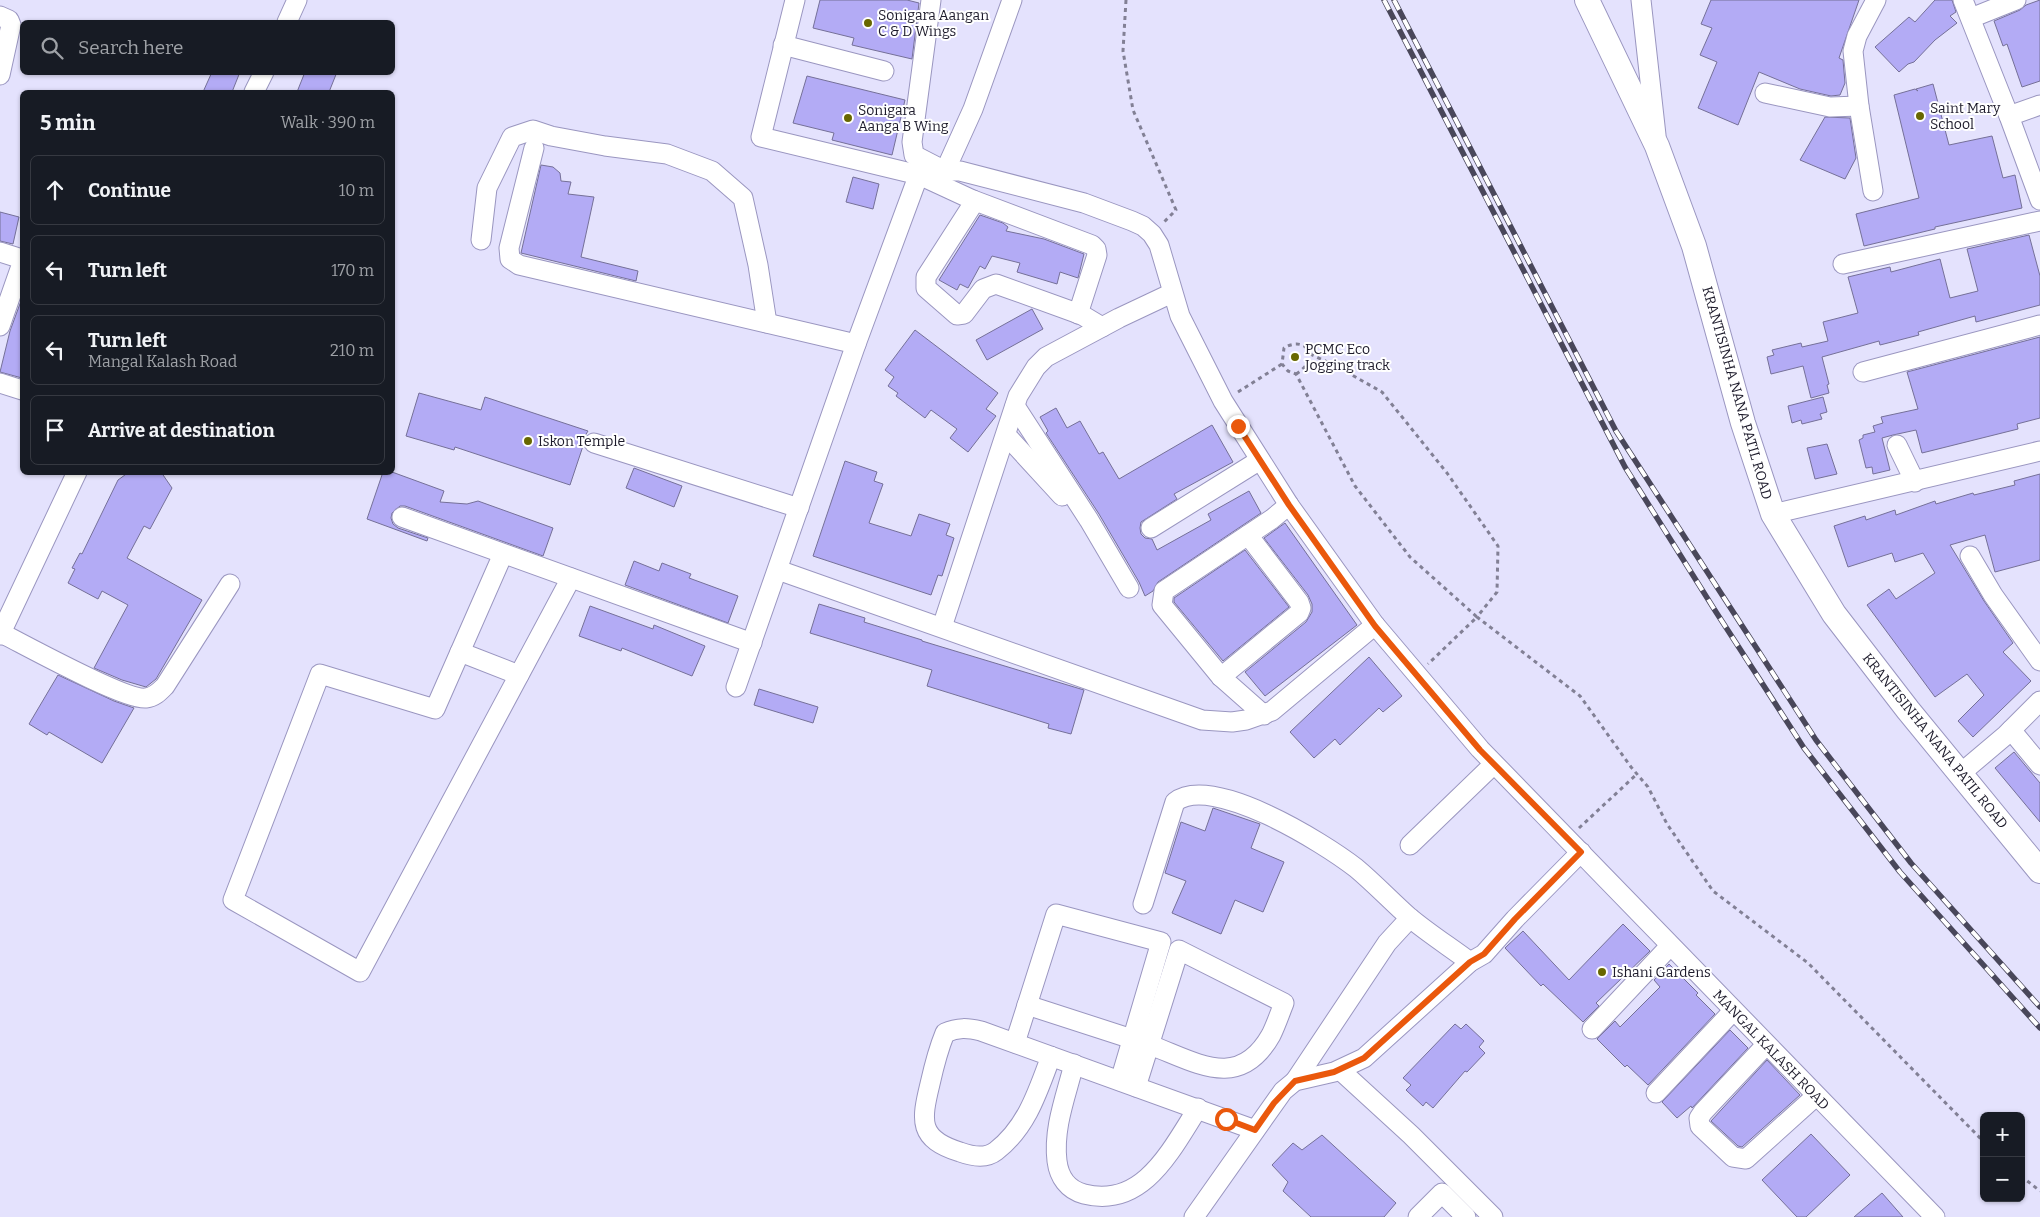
<!DOCTYPE html>
<meta charset="utf-8">
<style>
:root{--surface:#171b24;--page:#242831;--text:#f1f3f6;--muted:#9ea1a6;--line:#363941}
body{margin:0;font-family:Bitter,serif;background:var(--page);color:var(--text)}
.controls{position:absolute;right:15px;bottom:15px;display:grid;overflow:hidden;border-radius:8px;box-shadow:0 1px 4px #0004}
.controls button{width:45px;height:45px;display:grid;place-items:center;padding:0;border:0;border-bottom:1px solid var(--line);background:var(--surface);color:var(--text);font:25px sans-serif}
.stop{position:absolute;width:15px;height:15px;margin:-11px;border:4px solid #ea580c;border-radius:50%;background:#fff}
.stop.end{background:#ea580c;border-color:#fff;box-shadow:0 1px 5px #0008}
.list{margin:0;padding:0;list-style:none}
h2{display:flex;justify-content:space-between;align-items:center;height:65px;margin:0;padding:0 20px;font-size:21px}
h2 small{font-size:16px;font-weight:400;color:var(--muted)}
.list li{display:grid;grid-template-columns:32px 1fr auto;gap:15px;align-items:center;box-sizing:border-box;height:70px;margin:0 10px 10px;padding:0 10px;border:1px solid var(--line);border-radius:8px}
.list b{display:block;font-size:19px;white-space:nowrap}
.list p{margin:0;font-size:16px;white-space:nowrap;color:var(--muted)}
.list em{font-size:16px;font-style:normal;color:var(--muted)}
.icon{flex:none;width:28px;height:28px;fill:none;stroke:currentColor;stroke-width:2;stroke-linecap:round;stroke-linejoin:round}
.map{position:relative;flex:none;width:2040px;height:1217px;overflow:hidden}
.search{position:absolute;background:var(--surface);box-shadow:0 1px 4px #0004;left:20px;top:20px;width:375px;height:55px;display:flex;align-items:center;gap:12px;box-sizing:border-box;padding:0 18px;border-radius:8px;color:var(--muted);font-size:19px}
.panel{position:absolute;background:var(--surface);box-shadow:0 1px 4px #0004;left:20px;top:90px;width:375px;height:385px;border-radius:8px}
.map>svg:first-child{display:block}
.building{fill:#b3abf5;stroke:#757098}
.lines{fill:none;stroke-linecap:round;stroke-linejoin:round}
.minor-casing{stroke:#9a96c0;stroke-width:21}
.major-casing{stroke:#9a96c0;stroke-width:26}
.path{stroke:#828095;stroke-width:3;stroke-dasharray:4 4;stroke-linecap:butt}
.minor{stroke:#fff;stroke-width:19}
.major{stroke:#fff;stroke-width:24}
.rail-casing{stroke:#49475a;stroke-width:5.5}
.rail{stroke:#fff;stroke-width:4;stroke-dasharray:11;stroke-linecap:butt}
.route{stroke:#ea580c;stroke-width:6}
.poi-dot{fill:#686700;stroke:#fff;stroke-width:2}
.labels{text-anchor:middle;dominant-baseline:central;stroke-width:4;stroke-linejoin:round;paint-order:stroke}
.poi-label{font-size:14px;fill:#1d1b2b;stroke:#fff;text-anchor:start}
.street-label{font-size:14px;fill:#1d1b2b;stroke:#fff}
</style>
<div class="map">
<svg width="2040" height="1217" viewBox="0 0 2040 1217">
<rect width="100%" height="100%" fill="#e4e2fd"/>
<g class="building">
<path d="M820,0H907L919,3L912,59L852,45L854,38L813,28Z"/>
<path d="M1711,0H1859L1839,58L1843,60L1845,83L1840,95L1831,96L1800,89L1759,72L1738,125L1698,108L1717,62L1700,55L1712,28L1701,24Z"/>
<path d="M1935,0H1952L1956,12L1950,16L1957,23L1935,40L1914,62L1908,64L1899,72L1875,47L1909,17L1915,22Z"/>
<path d="M2040,0V81L2022,87L2007,44L2003,46L1994,21L2020,10L2026,5Z"/>
<path d="M212,72H240L232,92H203Z"/>
<path d="M305,72H337L329,92H297Z"/>
<path d="M807,76L905,100L892,155L832,140L834,133L793,123Z"/>
<path d="M1933,84L1949,145L1992,136L2003,178L2015,175L2022,208L1935,227V229L1864,246L1856,214L1919,198L1894,95L1915,89L1918,91L1916,89Z"/>
<path d="M1825,117L1850,118L1856,158L1845,179L1800,160Z"/>
<path d="M541,165L553,167L560,173L561,181L571,182L568,194L594,197L581,257L638,271L636,281L521,253Z"/>
<path d="M853,177L879,184L873,209L846,202Z"/>
<path d="M0,212L19,217L13,244L0,241Z"/>
<path d="M980,215L1003,223L1008,227L1006,231L1044,239L1084,254L1078,278L1060,272L1057,284L1017,272L1020,263L992,256L985,269L980,266L968,288L960,284L957,290L939,280Z"/>
<path d="M2029,235L2040,276V305L1976,322L1975,316L1918,332L1919,335L1880,345L1879,341L1822,357L1829,384L1827,385L1829,393L1811,398L1803,366L1771,374L1767,357L1774,355L1772,350L1801,343L1802,347L1828,341L1823,322L1858,313L1848,277L1890,267L1891,272L1940,259L1950,298L1978,291L1967,249Z"/>
<path d="M21,301H22V378L0,372L10,331Z"/>
<path d="M1032,309L1043,329L987,360L976,340Z"/>
<path d="M915,330L998,393L986,409L996,416L968,452L950,438L957,429L931,410L925,418L896,396L898,393L888,386L894,377L885,370Z"/>
<path d="M2040,337V418L2017,424L2018,429L1922,453L1916,430L1893,435L1882,438L1890,470L1873,474L1872,467L1866,468L1859,440L1863,438V435L1875,432L1873,426L1883,423L1881,417L1918,409L1907,372Z"/>
<path d="M419,393L481,410L485,397L588,431L583,439V446L570,485L455,447L454,450L406,436Z"/>
<path d="M1823,397L1827,412L1820,414L1822,419L1802,424L1801,420L1792,423L1788,406Z"/>
<path d="M1056,408L1067,428L1080,421L1099,454L1103,452L1119,479L1212,425L1233,462L1174,494L1177,499L1141,522L1140,528L1141,534L1145,538L1152,539L1157,550L1211,520L1208,514L1249,491L1261,513L1158,582L1153,591L1145,596L1139,582L1099,514L1046,433L1048,431L1040,417Z"/>
<path d="M1827,444L1837,474L1815,479L1807,448Z"/>
<path d="M845,461L877,472L874,481L883,484L869,523L911,536L919,514L950,524L946,535L954,538L942,576L938,575L931,595L813,556Z"/>
<path d="M634,468L682,486L674,507L626,488Z"/>
<path d="M129,472H161L172,488L150,529L144,526L127,558L202,600L156,679L146,687L122,680L94,668L128,605L102,591L98,599L68,583L75,569L72,568L80,553L82,554L118,480Z"/>
<path d="M383,472H392L444,491L440,502L467,504L478,501L553,528L543,556L405,506H400L392,513L391,518L393,524L398,528L428,538L427,541L367,519Z"/>
<path d="M2040,474V560L1995,572L1985,535L1950,545L1984,601L2013,643L2003,652L2031,681L1973,737L1958,721L1984,695L1967,674L1935,697L1867,605L1889,589L1896,599L1935,573L1923,553L1895,562L1892,553L1848,567L1834,526L1865,516L1866,520L1895,510L1896,515L1935,501L1936,504L1973,493L1974,495L2015,485L2014,481Z"/>
<path d="M1285,523L1357,625L1265,696L1245,672L1306,622L1312,612V604L1308,595L1264,538Z"/>
<path d="M1245,550L1289,607L1223,661L1174,602V598Z"/>
<path d="M634,561L659,571L662,563L691,574L689,578L738,596L728,623L625,585Z"/>
<path d="M819,604L865,618L864,622L922,640V641L1084,690L1071,734L1048,728L1049,724L927,686L932,670L810,633Z"/>
<path d="M590,606L653,629L654,625L705,646L692,676L622,648L621,651L579,636Z"/>
<path d="M1369,657L1402,696L1383,712L1379,708L1340,745L1335,739L1314,758L1290,732Z"/>
<path d="M58,675L114,701L134,708L102,763L49,732L47,735L29,724Z"/>
<path d="M759,689L818,707L813,723L754,705Z"/>
<path d="M2014,752L2040,783V822L1995,768Z"/>
<path d="M1213,808L1260,824L1251,848L1284,862L1263,912L1235,900L1221,934L1172,913L1186,881L1165,873L1181,822L1205,831Z"/>
<path d="M1623,924L1650,951L1596,1003L1599,1006L1583,1022L1543,984L1541,986L1505,948L1523,931L1569,980Z"/>
<path d="M1669,964L1698,993L1696,995L1715,1014L1648,1085L1627,1065L1625,1067L1597,1039L1615,1021L1620,1027L1660,987L1654,980Z"/>
<path d="M1455,1024L1461,1029L1466,1024L1484,1041L1479,1047L1485,1053L1467,1072L1465,1071L1433,1108L1426,1102L1423,1106L1406,1090L1411,1085L1403,1078Z"/>
<path d="M1730,1030L1748,1048L1692,1108L1691,1106L1677,1118L1662,1102Z"/>
<path d="M1767,1060L1800,1095L1742,1147L1738,1146L1711,1121Z"/>
<path d="M1811,1134L1850,1175L1806,1217H1797L1762,1180Z"/>
<path d="M1322,1135L1396,1203L1384,1217H1311L1283,1191L1288,1182L1272,1165L1293,1143L1302,1150Z"/>
<path d="M1882,1193L1903,1217H1854Z"/>
</g>
<g class="lines">
<g class="minor-casing">
<g id="minor">
<path d="M795,0L761,137L919,175L973,200V204L926,277V288L957,315L964,314L983,289L996,284L1082,315L1102,327"/>
<path d="M931,0L912,142L914,155L945,171H960L1084,203L1132,221L1143,226L1152,234L1159,245L1180,316L1223,401L1289,505L1375,625L1480,749L1935,1217"/>
<path d="M1641,0L1656,135"/>
<path d="M1963,0L2009,116L2040,200"/>
<path d="M0,16L9,20L11,25L0,75"/>
<path d="M1971,18L2016,0"/>
<path d="M287,22L297,0"/>
<path d="M783,45L884,71"/>
<path d="M254,92L264,72"/>
<path d="M1765,93L1830,107L1859,106"/>
<path d="M2009,116L2040,105"/>
<path d="M534,148L509,248L510,259L519,265L856,344"/>
<path d="M945,171L973,109L1012,0"/>
<path d="M1873,191L1859,106L1853,51L1857,36L1876,0"/>
<path d="M973,200L1092,245L1096,249L1097,255L1078,314"/>
<path d="M481,240L487,188L512,137L533,130L551,136L605,146L667,154L712,171L743,198L758,265L767,323"/>
<path d="M0,252L22,259"/>
<path d="M1843,264L2040,221"/>
<path d="M0,326L20,269L22,266"/>
<path d="M1863,372L2040,325"/>
<path d="M0,383L22,390"/>
<path d="M1015,406L1089,520L1129,588"/>
<path d="M1006,435L1062,496"/>
<path d="M594,443L799,508"/>
<path d="M1897,445L1915,482"/>
<path d="M1773,514L2040,451"/>
<path d="M402,517L752,643"/>
<path d="M1151,528L1260,460"/>
<path d="M1248,535L1299,602L1301,608L1299,613L1221,677L1264,715"/>
<path d="M503,554L435,709L320,674L233,900L360,972L571,578"/>
<path d="M1970,556L1993,595L2040,661"/>
<path d="M778,570L1202,720L1232,722L1246,720L1272,711L1375,625"/>
<path d="M942,627L1018,396L1036,367L1046,357L1119,318L1172,293"/>
<path d="M1,633C25,645 126,701 146,698C155,697 160,691 165,686L230,584"/>
<path d="M0,635L77,472"/>
<path d="M460,652L519,675"/>
<path d="M1221,677L1162,605L1164,591L1272,519L1289,505"/>
<path d="M736,687L856,344L923,163"/>
<path d="M2011,730L2040,765"/>
<path d="M1961,773L2006,735L2040,701"/>
<path d="M1410,845L1494,764"/>
<path d="M1143,904L1175,802C1212,773 1324,843 1356,868C1374,883 1391,901 1409,917C1428,933 1450,947 1470,962"/>
<path d="M1027,1005L1132,1039"/>
<path d="M1592,1029L1670,946"/>
<path d="M1015,1043L1056,914L1161,942L1120,1081"/>
<path d="M1766,1045L1703,1112L1699,1118L1700,1126L1733,1157L1746,1159L1816,1096"/>
<path d="M1051,1056C1038,1091 1027,1127 996,1151C986,1159 971,1156 960,1152C918,1139 921,1121 930,1084C934,1066 938,1050 945,1033C958,1027 968,1028 981,1031L1255,1130"/>
<path d="M1074,1064C1066,1096 1053,1128 1057,1161C1059,1177 1068,1190 1084,1194C1143,1209 1171,1150 1198,1108"/>
<path d="M1340,1070L1411,1135L1493,1217"/>
<path d="M1295,1081L1387,943L1410,918"/>
<path d="M1136,1087L1179,950L1284,1003C1280,1013 1276,1025 1271,1035C1239,1092 1196,1062 1150,1045"/>
<path d="M1656,1093L1733,1011"/>
<path d="M1194,1217L1283,1091L1295,1081L1334,1072L1364,1058L1470,962L1484,954L1515,919L1581,852"/>
<path d="M1418,1217L1442,1193L1466,1217"/>
</g>
</g>
<g class="major-casing">
<path id="major" d="M1587,0L1657,146L1694,246L1743,423L1773,514L1834,614L1908,710L2040,871"/>
</g>
<g class="path">
<path d="M1126,0L1123,51L1133,110L1176,210L1164,222"/>
<path d="M1310,354L1336,366L1382,392L1447,473L1498,546L1497,592L1477,617L1580,696L1631,767L1648,787L1667,824L1713,891L1808,963L1984,1142"/>
<path d="M1296,374C1323,357 1305,335 1284,348L1282,364L1288,371L1296,374L1355,486L1410,557L1477,617L1428,664"/>
<path d="M1238,392L1282,364"/>
<path d="M1579,828L1637,774"/>
<path d="M2021,1176L2040,1191"/>
</g>
<use href="#minor" class="minor"/>
<use href="#major" class="major"/>
<g class="rail-casing">
<g id="rail">
<path d="M1384,0L1625,467L1716,612L1804,748L1900,872L2040,1028"/>
<path d="M1394,0L1616,431L1816,740L1911,863L2040,1007"/>
</g>
</g>
<use href="#rail" class="rail"/>
</g>
<g class="lines">
<path class="route" d="M1226,1119L1255,1130L1274,1103L1295,1081L1334,1072L1364,1058L1470,962L1484,954L1515,919L1581,852L1480,750L1375,626L1289,505L1238,426"/>
</g>
<g class="poi-dot">
<circle cx="868" cy="23" r="5"/>
<circle cx="1920" cy="116" r="5"/>
<circle cx="848" cy="118" r="5"/>
<circle cx="1295" cy="357" r="5"/>
<circle cx="528" cy="441" r="5"/>
<circle cx="1602" cy="972" r="5"/>
</g>
<g class="labels">
<g class="poi-label">
<text x="878" y="15">Sonigara Aangan<tspan x="878" dy="16">C &amp; D Wings</tspan></text>
<text x="1930" y="108">Saint Mary<tspan x="1930" dy="16">School</tspan></text>
<text x="858" y="110">Sonigara<tspan x="858" dy="16">Aanga B Wing</tspan></text>
<text x="1305" y="349">PCMC Eco<tspan x="1305" dy="16">Jogging track</tspan></text>
<text x="538" y="441">Iskon Temple</text>
<text x="1612" y="972">Ishani Gardens</text>
</g>
<g class="street-label">
<text transform="translate(1737 393) rotate(74)">KRANTISINHA NANA PATIL ROAD</text>
<text transform="translate(1935 741) rotate(51)">KRANTISINHA NANA PATIL ROAD</text>
<text transform="translate(1771 1050) rotate(46)">MANGAL KALASH ROAD</text>
</g>
</g>
</svg>
<div class="controls">
<button>+</button>
<button>−</button>
</div>
<div class="stop" style="left:1226px;top:1119px"></div>
<div class="stop end" style="left:1238px;top:426px"></div>
<div class="search"><svg class="icon" aria-label="search" viewBox="0 0 24 24"><circle cx="10" cy="10" r="6"/><path d="M15 15l6 6"/></svg>Search here</div>
<section class="panel">
<h2>5 min<small>Walk · 390 m</small></h2>
<ul class="list">
<li><svg class="icon" aria-label="ahead" viewBox="0 0 24 24"><path d="M12 20V5M6 11l6-6 6 6"/></svg><div><b>Continue</b></div><em>10 m</em></li>
<li><svg class="icon" aria-label="left" viewBox="0 0 24 24"><path d="M17 20v-9H6M10 6l-5 5 5 5"/></svg><div><b>Turn left</b></div><em>170 m</em></li>
<li><svg class="icon" aria-label="left" viewBox="0 0 24 24"><path d="M17 20v-9H6M10 6l-5 5 5 5"/></svg><div><b>Turn left</b><p>Mangal Kalash Road</p></div><em>210 m</em></li>
<li><svg class="icon" aria-label="arrive" viewBox="0 0 24 24"><path d="M6 21V4h12l-3 4 3 4H6"/></svg><div><b>Arrive at destination</b></div></li>
</ul>
</section>
</div>
